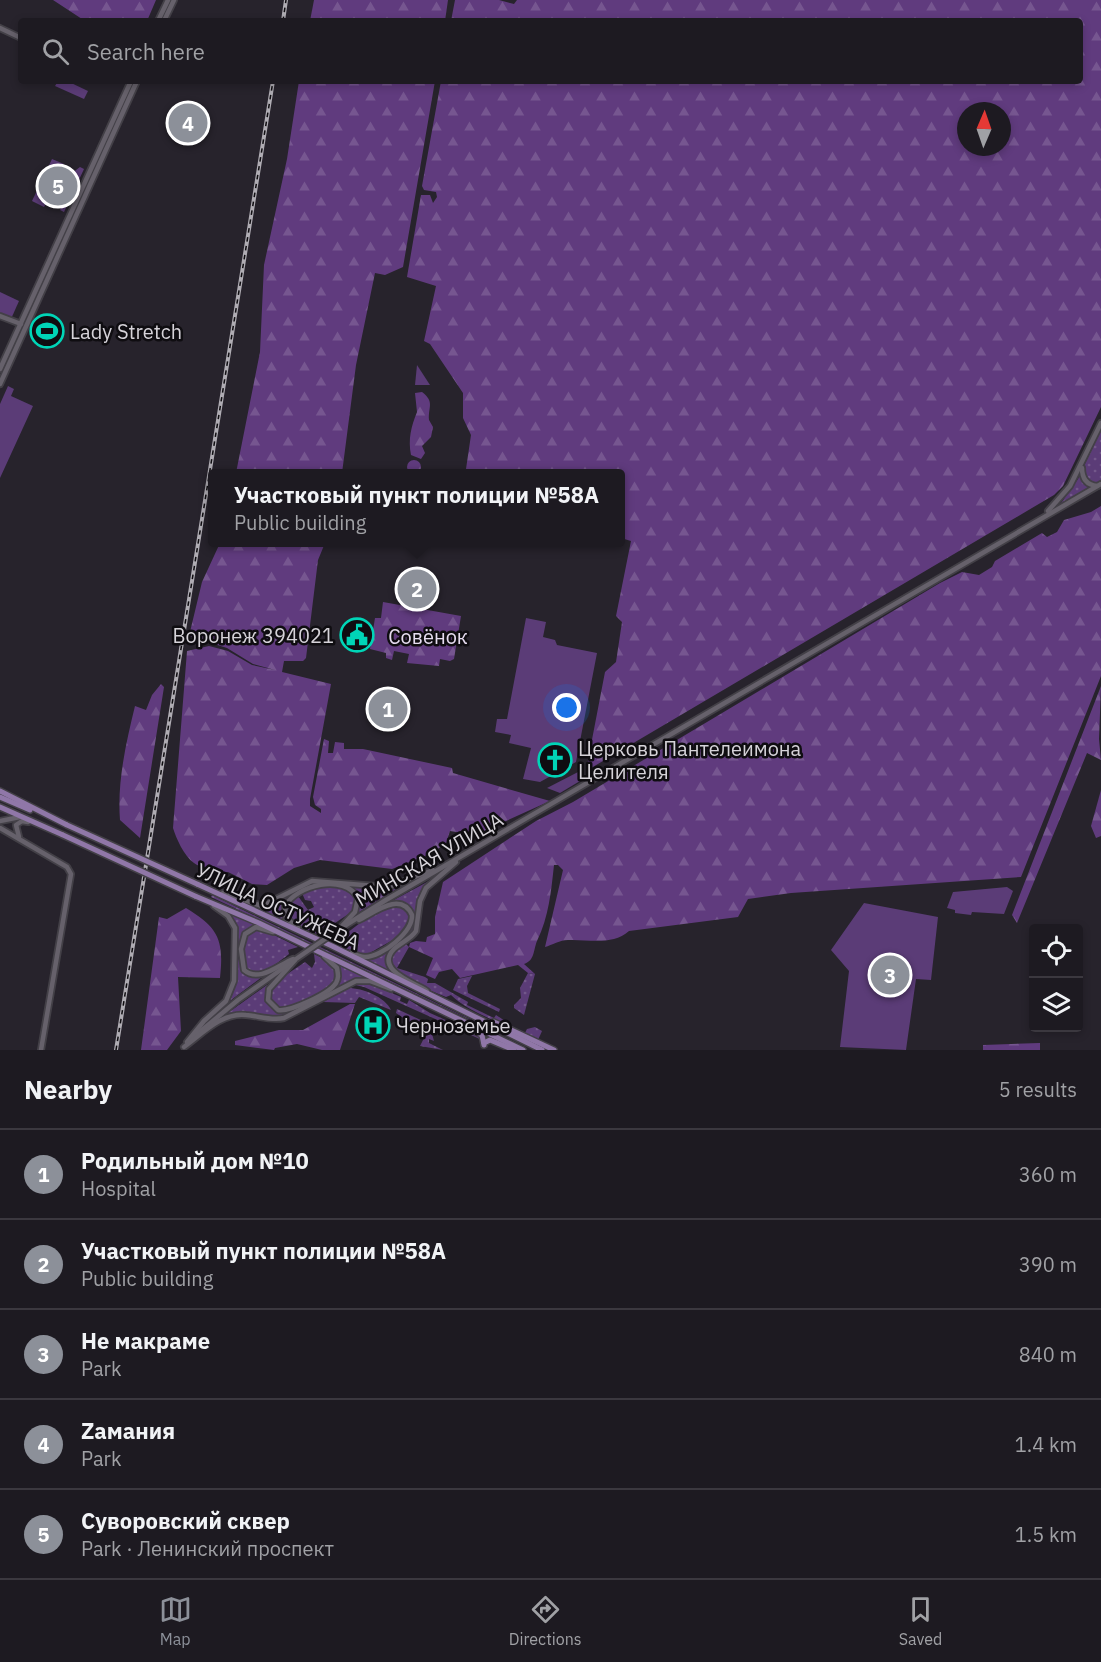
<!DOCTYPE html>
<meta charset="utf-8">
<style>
:root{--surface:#1d1a21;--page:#25232a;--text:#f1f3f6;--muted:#a0a1a5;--line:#3b383f;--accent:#8c9099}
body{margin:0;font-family:"IBM Plex Sans",sans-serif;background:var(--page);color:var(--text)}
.controls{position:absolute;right:18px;bottom:18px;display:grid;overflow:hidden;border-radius:6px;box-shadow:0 3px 9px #0003}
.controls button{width:54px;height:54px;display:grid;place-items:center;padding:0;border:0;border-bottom:2px solid var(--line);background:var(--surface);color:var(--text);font:30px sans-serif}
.compass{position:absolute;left:957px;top:102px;width:54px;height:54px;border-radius:50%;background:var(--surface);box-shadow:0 3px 9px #0003;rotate:2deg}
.you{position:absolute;left:567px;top:708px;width:21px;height:21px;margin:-15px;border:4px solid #fff;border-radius:50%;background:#1a73e8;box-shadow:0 0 0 9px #1a73e833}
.badge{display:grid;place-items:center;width:39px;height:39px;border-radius:50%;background:var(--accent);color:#fff;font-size:20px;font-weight:700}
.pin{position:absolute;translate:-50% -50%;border:3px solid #fff;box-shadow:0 2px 6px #0006}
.popup{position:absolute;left:208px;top:469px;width:417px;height:78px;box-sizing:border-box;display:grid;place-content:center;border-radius:6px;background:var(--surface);filter:drop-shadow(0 2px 4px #0005);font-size:20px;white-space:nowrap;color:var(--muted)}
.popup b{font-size:22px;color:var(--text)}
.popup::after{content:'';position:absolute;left:50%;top:100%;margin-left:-12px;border:12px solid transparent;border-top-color:var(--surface)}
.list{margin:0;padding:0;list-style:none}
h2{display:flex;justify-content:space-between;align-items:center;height:78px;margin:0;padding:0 24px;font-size:26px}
h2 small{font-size:20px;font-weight:400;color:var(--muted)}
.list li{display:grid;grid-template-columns:39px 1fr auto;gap:18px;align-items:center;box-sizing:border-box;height:90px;padding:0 24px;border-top:2px solid var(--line)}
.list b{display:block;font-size:22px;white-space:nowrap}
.list p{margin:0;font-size:20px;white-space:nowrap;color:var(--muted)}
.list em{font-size:20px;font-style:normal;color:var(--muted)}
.icon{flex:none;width:33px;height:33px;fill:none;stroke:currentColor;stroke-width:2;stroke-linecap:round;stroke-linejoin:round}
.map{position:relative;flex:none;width:1101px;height:1050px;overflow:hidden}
.search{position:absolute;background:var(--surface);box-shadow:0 3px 9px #0003;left:18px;right:18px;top:18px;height:66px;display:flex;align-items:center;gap:15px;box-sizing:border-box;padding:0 21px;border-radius:6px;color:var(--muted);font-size:22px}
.sheet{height:528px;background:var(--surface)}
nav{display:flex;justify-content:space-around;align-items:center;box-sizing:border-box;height:84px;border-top:2px solid var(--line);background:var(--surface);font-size:16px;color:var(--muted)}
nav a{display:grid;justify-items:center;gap:3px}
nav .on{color:var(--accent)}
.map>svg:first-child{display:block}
.grass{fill:url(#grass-dots)}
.forest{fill:url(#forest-firs);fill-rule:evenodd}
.park{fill:#5b3c77}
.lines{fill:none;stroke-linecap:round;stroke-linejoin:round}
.secondary-casing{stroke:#434047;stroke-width:8}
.primary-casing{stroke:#434047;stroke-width:8}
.secondary{stroke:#66616b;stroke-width:4.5}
.primary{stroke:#9077a8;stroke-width:5}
.rail-casing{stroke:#afacb3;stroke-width:4}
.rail{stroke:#0f0d11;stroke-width:1.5;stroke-dasharray:4.5;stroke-linecap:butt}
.secondary-bridge-casing{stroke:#434047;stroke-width:8;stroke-linecap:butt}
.primary-bridge-casing{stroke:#434047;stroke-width:8;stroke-linecap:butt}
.secondary-bridge{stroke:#66616b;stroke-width:4.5}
.primary-bridge{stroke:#9077a8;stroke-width:5}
.labels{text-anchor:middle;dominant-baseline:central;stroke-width:5;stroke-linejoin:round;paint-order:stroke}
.poi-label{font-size:20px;fill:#d6d3d9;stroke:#0f0d11;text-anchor:start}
.park-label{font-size:20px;fill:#e6dcf0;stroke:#0f0d11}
.street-label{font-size:20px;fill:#d6d3d9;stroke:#0f0d11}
</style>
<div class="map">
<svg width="1101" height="1050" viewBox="0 0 1101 1050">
<defs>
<pattern id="grass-dots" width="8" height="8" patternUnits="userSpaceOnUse" patternTransform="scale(1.5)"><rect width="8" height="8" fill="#5b3c77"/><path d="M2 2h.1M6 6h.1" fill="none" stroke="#72578a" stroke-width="1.8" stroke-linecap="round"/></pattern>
<pattern id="forest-firs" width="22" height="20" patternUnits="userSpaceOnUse" patternTransform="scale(1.5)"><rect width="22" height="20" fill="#603b7e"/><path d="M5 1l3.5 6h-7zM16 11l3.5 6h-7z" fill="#765690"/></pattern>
</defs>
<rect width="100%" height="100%" fill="#27232c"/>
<g class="grass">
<path d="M1101,429V480L1059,506L1078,479Z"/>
<path d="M431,880L420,896L414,931L395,946L388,965L393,974L362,958L367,959C385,949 420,937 413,911L402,902H390Z"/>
<path d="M313,882L380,889L401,886L356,914L360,899L354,889L312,883L286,900L282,915L288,923L252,906L270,905Z"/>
<path d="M323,886L344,889L356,897L353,911L329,927L326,924L321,929V934L342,944L349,943L343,936C360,924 381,903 403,906L410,915V924L400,936L366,955L358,954L294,923L287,915V905L298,896L308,910L314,907L311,901L305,900L302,893Z"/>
<path d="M212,895L534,1050L211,897Z"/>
<path d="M227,912L257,925C237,929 233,959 245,974L262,977L227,1003C238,977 247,935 227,912Z"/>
<path d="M255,929H262L298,947L288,950L289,954C277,963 264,976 248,970C238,957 242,937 255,929Z"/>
<path d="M405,943L409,947L397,968L425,977L428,979L427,983H435L468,1002L467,1005L494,1018L496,1015L511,1025L507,1026C488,1018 464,1008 451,995L446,997C429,989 391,979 391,957Z"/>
<path d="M314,954L330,962L336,969L334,983C321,995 289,1015 272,1004L269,992L277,981L305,962L312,968L315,962Z"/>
<path d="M333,961L368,978C337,979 314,1007 284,1016C270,1020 244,1012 225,1015L267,985C260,1037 327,1000 338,981C342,974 339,967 333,961Z"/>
<path d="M528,973L535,974L524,1015L514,1008V1005L521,998L520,988Z"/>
<path d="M472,976L467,986L468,993L500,1009L499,1012L453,990L458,979Z"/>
<path d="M363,981L401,997L400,1001L407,1004L409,1000L430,1013L479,1035L482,1040L364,987L351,984Z"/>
<path d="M348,988C363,988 385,997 391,1010L359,997L355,1003L323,1002Z"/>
<path d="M397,1009L440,1029L420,1033L415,1031L417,1027L396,1013Z"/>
<path d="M535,1027L542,1031L538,1040L525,1033L527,1029Z"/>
<path d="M432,1034L434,1041L429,1039V1043L443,1050L420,1046L425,1036Z"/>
</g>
<g class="forest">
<path d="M53,0H156L147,21H82V19Z"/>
<path d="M314,0H448L445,21H310Z"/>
<path d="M455,0H499L514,4L517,0H1101V407L1063,486L1054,495L586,771L605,672L616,662L622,622L616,616L631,541L621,538V474L469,473L466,469L471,435L463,418V393L430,344L424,341L436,286L407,277L421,195H430L433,203L437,197L436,192L424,190L422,186L441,81H1080V21H451ZM966,111H1002V147H966Z"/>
<path d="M299,81H435L403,267L385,275L375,273L356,365L342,473H236L260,352L264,265L287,159Z"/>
<path d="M422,392C435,402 428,407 429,420L433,427L431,437L422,446L425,453L421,459L411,455C408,439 411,427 417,412L415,393Z"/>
<circle cx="414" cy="467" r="7"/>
<path d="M1101,506V676L1021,877L791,893L748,899L738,917L629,931C612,946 588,939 568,940C560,940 552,945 545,947L563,870L558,865H554C551,892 549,916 537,941C533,951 535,960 524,964L535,974L528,973L518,965L460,978L452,969L439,972L435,979L426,975L433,958L409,947L410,943L416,941L426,942L427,937L435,934V917L443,882L536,821L573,802L940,583L962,572L979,575L992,567L995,561L1042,533L1047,537L1057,532L1064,520L1091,512Z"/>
<path d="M220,543H325L318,560L306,658L303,661H284L282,672L331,684L310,799V806L321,813V809L315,805L313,797L324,739L329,741L328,753H333L335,742L344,743V749H363L452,768L453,773L550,801L475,835L450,831L446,843L432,853L392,869L320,860L294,868L267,885L252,884L228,872L210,875C205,868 200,867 194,863C184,856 176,838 173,828L187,651L209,646L228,651L252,665L275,670L253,664L227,648L189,636L202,582Z"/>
<path d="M383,602L461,616L454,659L450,661L440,659L439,666L407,663L409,654L394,651L392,660L386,658V653L370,649L375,618H381Z"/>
<path d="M161,684L164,687L140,838L120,820C117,782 126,743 135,706L146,710L152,695Z"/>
<path d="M1101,686L1099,739L1101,760L1087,753L1017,923L1012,915Z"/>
<path d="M1101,790V836L1096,838L1091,826Z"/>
<path d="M186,908C219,928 224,940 220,978L178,977L181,1031L167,1050H141L159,917L167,919Z"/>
<path d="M350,1004H355L340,1050H322L297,1044L275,1048L274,1050L235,1045V1041L279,1030H303Z"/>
<path d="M1040,1043V1050H983V1045Z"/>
</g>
<g class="park">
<path d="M58,81H67L88,91L84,99L55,86Z"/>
<path d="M52,159L64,164L60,172L68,176L80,167L84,169L64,212L60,210L64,202L50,196L44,207L32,201Z"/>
<path d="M0,292L19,301L11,319L0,314Z"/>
<path d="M417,365L430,385H415Z"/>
<path d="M8,386L14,389L11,396L33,406L0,478V404Z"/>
<path d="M526,618L546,622L543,637L555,640L557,645L597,653L576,762L540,782L523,779L531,748L509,743L511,735L495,732L497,719H507Z"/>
<path d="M580,771V781L560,793L547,788Z"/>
<path d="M1007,887L1013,891L1004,914L972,912L971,915L955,913V910L947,908L953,892Z"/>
<path d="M864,903L938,917L931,980L916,979L906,1050L840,1047L849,971L831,950Z"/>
</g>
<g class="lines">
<g class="secondary-casing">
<g id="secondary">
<path d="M158,21L168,0"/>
<path d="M164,21L174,0"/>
<path d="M0,28L21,38"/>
<path d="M0,316L21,324"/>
<path d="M0,369L131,81"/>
<path d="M0,384L137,81"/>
<path d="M1082,468C1082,479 1087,485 1097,486"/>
<path d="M1048,511L1070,486L1101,423"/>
<path d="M0,821L20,817"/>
<path d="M0,828L67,867L71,874L41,1050"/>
<path d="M19,837L16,825L22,821L28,822"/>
<path d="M223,893L262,906L312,881L389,887L433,870"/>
<path d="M298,928L286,918L285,906C297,885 344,873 358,898L355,912L342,926"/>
<path d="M338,930L386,900L1101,484"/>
<path d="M273,932L256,927L245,934L241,949L244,970C259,983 278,965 293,959"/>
<path d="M352,953C356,955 361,957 365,957C382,957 413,932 412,915C401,891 375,912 359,920"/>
<path d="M296,959L269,989L268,1000L278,1010C290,1012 329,994 336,983C339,978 338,974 337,968L324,956"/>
<path d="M427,991C415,983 374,970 394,949C401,942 410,940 416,931L420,901L426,888L456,862"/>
<path d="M196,1035L238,1000L289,964"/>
<path d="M187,1042L204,1021L226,1001L234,981L235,928L228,916L214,906"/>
<path d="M184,1047C202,1034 222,1012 246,1015C259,1016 271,1021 284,1018L356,981H370L391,989"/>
</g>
</g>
<g class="primary-casing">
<g id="primary">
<path d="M0,791L67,825"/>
<path d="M0,797L30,810"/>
<path d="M0,807L63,835"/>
<path d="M197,884L332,946L542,1050"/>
<path d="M195,896L259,923L523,1050"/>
<path d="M494,1022L554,1050"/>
<path d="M465,1026L482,1035L484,1045"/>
<path d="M484,1043L490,1040L514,1050"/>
</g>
</g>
<use href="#secondary" class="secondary"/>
<use href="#primary" class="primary"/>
<g class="rail-casing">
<g id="rail">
<path d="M283,21L286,0"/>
<path d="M116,1050L273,81"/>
</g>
</g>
<use href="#rail" class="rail"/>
<g class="secondary-bridge-casing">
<path id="secondary-bridge" d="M296,959L338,930"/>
</g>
<g class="primary-bridge-casing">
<g id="primary-bridge">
<path d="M67,825L197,884"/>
<path d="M63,835L195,896"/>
</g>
</g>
<use href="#secondary-bridge" class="secondary-bridge"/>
<use href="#primary-bridge" class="primary-bridge"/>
</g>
<defs>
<g id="stadium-ring" transform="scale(1.725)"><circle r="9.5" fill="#0f0d11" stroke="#00d5b7" stroke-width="1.5"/><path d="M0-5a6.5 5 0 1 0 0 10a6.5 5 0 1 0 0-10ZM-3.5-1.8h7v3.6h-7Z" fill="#00d5b7"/></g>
<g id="civic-ring" transform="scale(1.725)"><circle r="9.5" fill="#0f0d11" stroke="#00d5b7" stroke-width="1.5"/><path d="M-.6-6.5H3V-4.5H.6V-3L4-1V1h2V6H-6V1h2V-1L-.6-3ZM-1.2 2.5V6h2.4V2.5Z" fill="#00d5b7"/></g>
<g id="church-ring" transform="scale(1.725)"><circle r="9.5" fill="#0f0d11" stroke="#00d5b7" stroke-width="1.5"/><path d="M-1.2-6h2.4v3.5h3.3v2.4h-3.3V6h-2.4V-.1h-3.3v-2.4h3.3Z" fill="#00d5b7"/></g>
<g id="hospital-ring" transform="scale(1.725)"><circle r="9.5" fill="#0f0d11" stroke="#00d5b7" stroke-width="1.5"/><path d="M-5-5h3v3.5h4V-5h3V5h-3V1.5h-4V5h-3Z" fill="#00d5b7"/></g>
</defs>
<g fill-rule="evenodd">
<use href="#stadium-ring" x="47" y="331"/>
<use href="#civic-ring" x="357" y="635"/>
<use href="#church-ring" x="555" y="760"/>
<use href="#hospital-ring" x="373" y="1025"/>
</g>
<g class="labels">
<g class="poi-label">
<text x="70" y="331">Lady Stretch</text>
<text x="334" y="635" text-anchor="end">Воронеж 394021</text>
<text x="578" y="748">Церковь Пантелеимона<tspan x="578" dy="23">Целителя</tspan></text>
<text x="396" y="1025">Черноземье</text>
</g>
<g class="park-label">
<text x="428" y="636">Совёнок</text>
</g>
<g class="street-label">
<text transform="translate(429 859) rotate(-30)">МИНСКАЯ УЛИЦА</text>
<text transform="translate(278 906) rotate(25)">УЛИЦА ОСТУЖЕВА</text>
</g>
</g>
</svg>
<div class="controls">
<button><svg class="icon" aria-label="locate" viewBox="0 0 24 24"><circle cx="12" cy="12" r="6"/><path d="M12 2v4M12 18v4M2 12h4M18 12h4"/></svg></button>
<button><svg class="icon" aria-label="layers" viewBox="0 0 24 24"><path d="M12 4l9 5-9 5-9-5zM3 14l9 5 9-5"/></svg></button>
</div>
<svg class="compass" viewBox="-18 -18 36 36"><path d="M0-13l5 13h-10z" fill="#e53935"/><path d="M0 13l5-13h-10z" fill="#a0a1a5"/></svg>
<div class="you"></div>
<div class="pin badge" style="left:388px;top:709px">1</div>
<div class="pin badge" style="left:417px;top:589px">2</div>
<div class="popup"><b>Участковый пункт полиции №58А</b>Public building</div>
<div class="pin badge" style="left:890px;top:975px">3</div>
<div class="pin badge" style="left:188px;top:123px">4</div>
<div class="pin badge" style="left:58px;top:186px">5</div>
<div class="search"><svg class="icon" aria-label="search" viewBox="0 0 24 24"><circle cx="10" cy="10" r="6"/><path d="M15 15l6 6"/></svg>Search here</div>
</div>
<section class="sheet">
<h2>Nearby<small>5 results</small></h2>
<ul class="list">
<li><span class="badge">1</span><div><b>Родильный дом №10</b><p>Hospital</p></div><em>360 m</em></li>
<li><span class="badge">2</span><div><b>Участковый пункт полиции №58А</b><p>Public building</p></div><em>390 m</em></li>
<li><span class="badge">3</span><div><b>Не макраме</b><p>Park</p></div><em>840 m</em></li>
<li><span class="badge">4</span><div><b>Zамания</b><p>Park</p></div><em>1.4 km</em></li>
<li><span class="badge">5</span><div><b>Суворовский сквер</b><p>Park · Ленинский проспект</p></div><em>1.5 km</em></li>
</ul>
</section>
<nav>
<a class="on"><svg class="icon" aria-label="map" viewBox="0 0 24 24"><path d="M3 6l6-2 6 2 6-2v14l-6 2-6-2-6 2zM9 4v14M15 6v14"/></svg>Map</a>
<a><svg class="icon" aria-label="directions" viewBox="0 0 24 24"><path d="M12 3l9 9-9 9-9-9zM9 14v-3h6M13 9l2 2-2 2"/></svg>Directions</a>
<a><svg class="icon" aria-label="saved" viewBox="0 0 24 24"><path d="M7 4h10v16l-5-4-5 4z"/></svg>Saved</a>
</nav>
